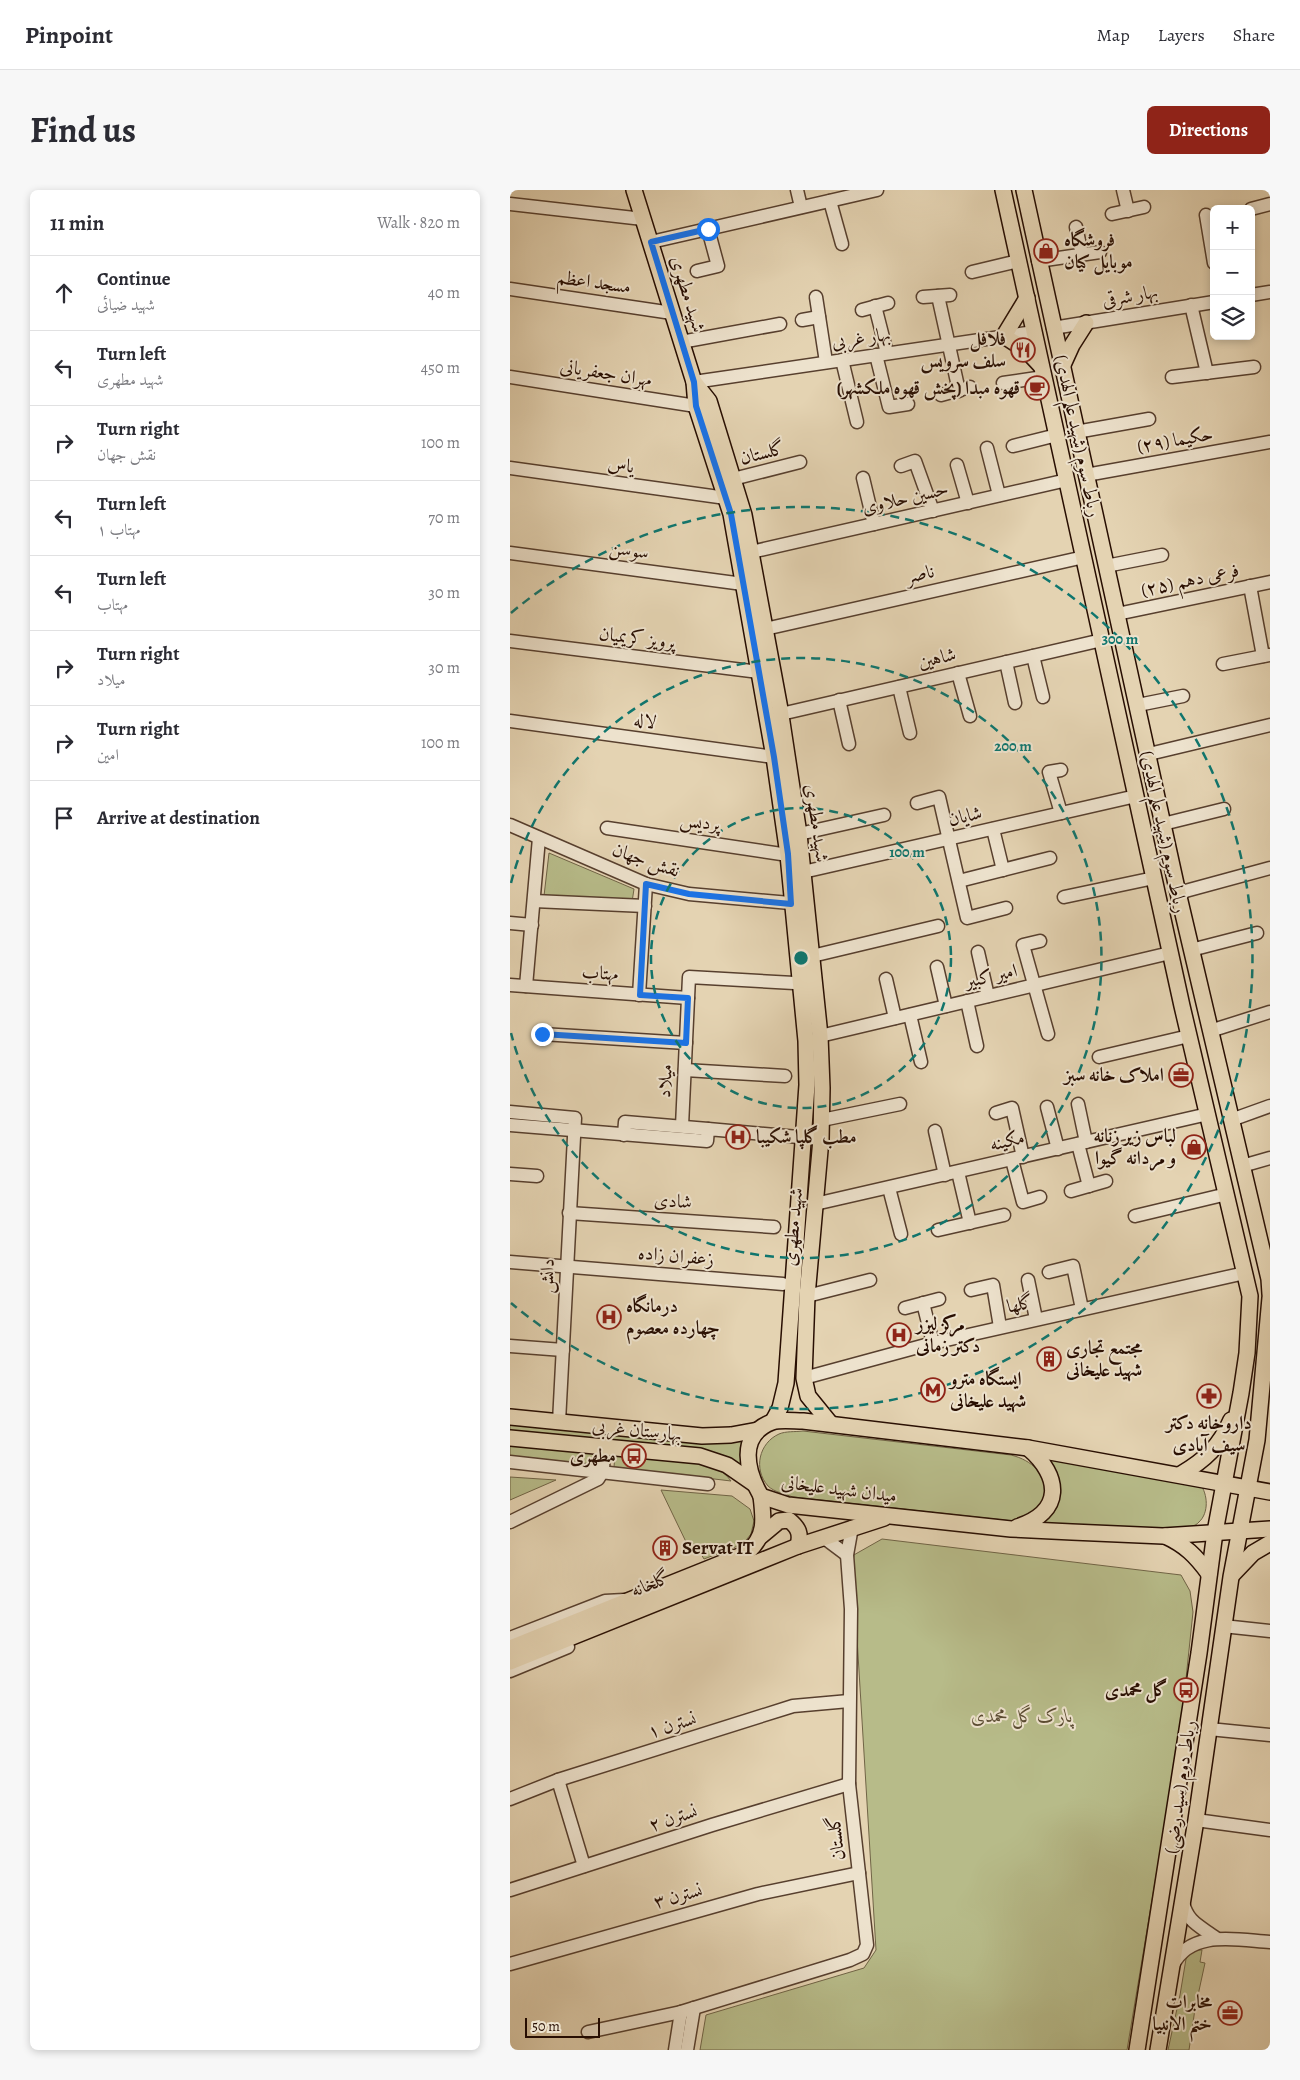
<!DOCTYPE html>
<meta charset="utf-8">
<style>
:root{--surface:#fff;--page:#f7f7f7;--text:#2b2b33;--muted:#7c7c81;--line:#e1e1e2;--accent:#8f2418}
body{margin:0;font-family:Alegreya,Amiri,serif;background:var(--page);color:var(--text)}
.controls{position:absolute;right:15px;top:15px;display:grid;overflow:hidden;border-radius:8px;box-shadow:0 2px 8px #0003}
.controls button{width:45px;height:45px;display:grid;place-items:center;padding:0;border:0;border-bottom:1px solid var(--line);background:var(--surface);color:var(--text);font:25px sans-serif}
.scale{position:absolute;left:15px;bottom:12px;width:75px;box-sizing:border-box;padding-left:5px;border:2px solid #280e02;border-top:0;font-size:14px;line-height:18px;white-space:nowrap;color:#280e02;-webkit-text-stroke:4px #ede2cd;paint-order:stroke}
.stop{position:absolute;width:15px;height:15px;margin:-11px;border:4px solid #1a73e8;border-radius:50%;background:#fff}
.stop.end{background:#1a73e8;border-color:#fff;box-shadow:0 1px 5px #0008}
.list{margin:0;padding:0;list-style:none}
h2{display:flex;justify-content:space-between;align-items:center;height:65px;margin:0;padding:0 20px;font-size:21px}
h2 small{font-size:16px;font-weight:400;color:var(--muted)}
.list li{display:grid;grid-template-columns:32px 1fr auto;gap:15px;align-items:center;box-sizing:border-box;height:75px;padding:0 20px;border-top:1px solid var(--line)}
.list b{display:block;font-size:19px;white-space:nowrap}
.list p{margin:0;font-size:16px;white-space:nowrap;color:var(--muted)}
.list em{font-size:16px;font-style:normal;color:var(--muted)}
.icon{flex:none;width:28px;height:28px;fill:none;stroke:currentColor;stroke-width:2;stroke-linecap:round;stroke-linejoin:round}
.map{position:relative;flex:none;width:760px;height:1860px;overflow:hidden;border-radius:8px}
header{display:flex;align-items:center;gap:30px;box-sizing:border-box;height:70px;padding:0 25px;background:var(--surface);border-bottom:1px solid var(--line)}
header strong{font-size:24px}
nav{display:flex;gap:28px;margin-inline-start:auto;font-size:18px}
.intro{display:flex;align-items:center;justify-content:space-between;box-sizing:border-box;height:120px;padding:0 30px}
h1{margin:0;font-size:35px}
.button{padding:12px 22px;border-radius:8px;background:var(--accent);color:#fff;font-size:18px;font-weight:700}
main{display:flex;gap:30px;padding:0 30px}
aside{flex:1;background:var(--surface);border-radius:8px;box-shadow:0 2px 8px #0003}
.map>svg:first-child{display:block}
.green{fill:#b7bb89;stroke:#706446}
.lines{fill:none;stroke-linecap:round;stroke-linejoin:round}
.minor-casing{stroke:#573f2e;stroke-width:15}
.major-casing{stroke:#280e02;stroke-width:18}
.minor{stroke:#ede2cd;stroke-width:12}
.major{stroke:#e4d3b2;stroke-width:15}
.route{stroke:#1a73e8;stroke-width:6}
.ring{fill:none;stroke:#0f766e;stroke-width:2.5;stroke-dasharray:9 6}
.labels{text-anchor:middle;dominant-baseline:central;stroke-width:4;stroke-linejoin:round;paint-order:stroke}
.poi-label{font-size:19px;font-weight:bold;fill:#280e02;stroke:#ede2cd;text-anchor:start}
.street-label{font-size:19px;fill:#280e02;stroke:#ede2cd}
.park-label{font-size:19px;font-style:italic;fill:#5a4b31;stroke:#ede2cd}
.centre{fill:#0f766e;stroke:#ede2cd;stroke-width:2.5}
.ring-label{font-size:15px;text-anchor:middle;font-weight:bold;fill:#0f766e;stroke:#ede2cd;stroke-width:4;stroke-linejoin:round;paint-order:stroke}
</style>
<header>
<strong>Pinpoint</strong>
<nav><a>Map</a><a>Layers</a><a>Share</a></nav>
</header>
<div class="intro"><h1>Find us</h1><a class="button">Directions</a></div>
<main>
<aside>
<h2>11 min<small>Walk · 820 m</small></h2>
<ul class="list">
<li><svg class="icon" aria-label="ahead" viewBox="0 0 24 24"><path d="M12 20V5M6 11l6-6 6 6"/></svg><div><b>Continue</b><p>شهید ضیائی</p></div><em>40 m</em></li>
<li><svg class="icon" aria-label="left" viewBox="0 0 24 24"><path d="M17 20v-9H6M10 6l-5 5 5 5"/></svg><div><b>Turn left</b><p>شهید مطهری</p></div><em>450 m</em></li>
<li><svg class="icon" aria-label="right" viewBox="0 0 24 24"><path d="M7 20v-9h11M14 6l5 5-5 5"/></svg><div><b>Turn right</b><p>نقش جهان</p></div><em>100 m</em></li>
<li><svg class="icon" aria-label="left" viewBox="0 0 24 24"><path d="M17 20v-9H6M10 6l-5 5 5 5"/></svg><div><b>Turn left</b><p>مهتاب ۱</p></div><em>70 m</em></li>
<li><svg class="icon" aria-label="left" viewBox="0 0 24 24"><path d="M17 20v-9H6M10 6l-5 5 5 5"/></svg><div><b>Turn left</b><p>مهتاب</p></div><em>30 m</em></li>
<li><svg class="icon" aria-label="right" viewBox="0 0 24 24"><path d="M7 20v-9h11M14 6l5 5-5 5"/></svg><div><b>Turn right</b><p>میلاد</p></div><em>30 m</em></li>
<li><svg class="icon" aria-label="right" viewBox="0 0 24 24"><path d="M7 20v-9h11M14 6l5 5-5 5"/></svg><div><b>Turn right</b><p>امین</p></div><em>100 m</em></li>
<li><svg class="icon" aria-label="arrive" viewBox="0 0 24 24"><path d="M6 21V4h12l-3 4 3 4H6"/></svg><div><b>Arrive at destination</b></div></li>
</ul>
</aside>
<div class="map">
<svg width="760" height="1860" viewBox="0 0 760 1860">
<rect width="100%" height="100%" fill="#e4d3b2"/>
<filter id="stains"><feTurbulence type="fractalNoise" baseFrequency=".004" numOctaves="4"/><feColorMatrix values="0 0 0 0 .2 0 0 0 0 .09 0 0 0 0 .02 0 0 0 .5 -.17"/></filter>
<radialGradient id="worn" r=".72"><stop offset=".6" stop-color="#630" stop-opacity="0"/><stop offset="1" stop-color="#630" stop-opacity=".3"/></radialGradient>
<g class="green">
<path d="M39,663L124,699L122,712L34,706Z"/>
<path d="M0,1234L202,1253L225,1251L237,1247L233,1278L183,1261L0,1241Z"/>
<path d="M293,1241L501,1265C545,1276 548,1322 503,1331L283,1307C275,1304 264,1302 258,1296C243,1279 249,1253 269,1244C276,1241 285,1242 293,1241Z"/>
<path d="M0,1252L87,1260L86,1275L0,1267Z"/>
<path d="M105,1264C135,1267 204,1264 221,1291L104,1277Z"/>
<path d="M535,1266L690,1294C698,1304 699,1323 689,1332C685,1337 676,1338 670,1339L527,1334L536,1326Z"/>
<path d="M0,1287L46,1290L0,1310Z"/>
<path d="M151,1300L222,1306L240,1319L244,1331L241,1344L233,1354L194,1369L185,1354L178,1356Z"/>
<path d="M372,1349L671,1385L680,1401L683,1422L671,1536L617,1860H190L196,1825L354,1778L366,1760L342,1366Z"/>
<path d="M681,1760H692L690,1772L695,1773L685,1819L679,1860H658L670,1805L676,1769Z"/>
</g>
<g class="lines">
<g class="minor-casing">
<g id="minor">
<path d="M287,0L291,17"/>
<path d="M613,0L618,21"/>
<path d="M320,11L332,54"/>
<path d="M0,14L133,29"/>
<path d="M741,19L760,14"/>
<path d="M602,24L634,17"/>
<path d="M696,25L704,73"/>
<path d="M566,37L572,64"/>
<path d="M141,52L367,0"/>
<path d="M528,71L590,62"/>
<path d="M187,81L208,76L198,39"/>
<path d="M462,82L508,71"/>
<path d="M0,99L162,123"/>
<path d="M741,105L760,102"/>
<path d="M428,106L449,201"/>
<path d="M306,107L316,172"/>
<path d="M413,107L440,105"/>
<path d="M681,115L697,183"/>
<path d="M365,116L377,163"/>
<path d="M352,120L378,113"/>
<path d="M292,130L309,127"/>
<path d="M543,138L704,112"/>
<path d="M171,152L270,134"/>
<path d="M366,165L379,217L398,214"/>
<path d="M332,170L347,232"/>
<path d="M0,187L186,216"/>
<path d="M662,187L744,177"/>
<path d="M184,192L524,142"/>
<path d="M493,193L534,187"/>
<path d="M431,205L460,197"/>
<path d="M566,242L639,229"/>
<path d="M503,256L547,245"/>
<path d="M477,258L489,305"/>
<path d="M447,275L458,313"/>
<path d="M391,276L405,271L423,321"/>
<path d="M0,278L216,308"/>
<path d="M576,285L760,252"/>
<path d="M353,288L364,334"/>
<path d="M223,289L290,272"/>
<path d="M241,362L557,290"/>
<path d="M0,363L233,394"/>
<path d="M596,376L652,365"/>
<path d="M740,396L753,466"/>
<path d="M607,424L760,392"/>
<path d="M255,439L574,367"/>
<path d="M0,451L249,482"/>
<path d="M523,466L533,507"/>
<path d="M496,472L505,513"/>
<path d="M713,474L759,465"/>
<path d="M448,483L460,526"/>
<path d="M389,497L400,543"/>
<path d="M329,510L339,554"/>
<path d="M628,515L673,506"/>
<path d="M271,524L592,450"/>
<path d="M0,531L264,567"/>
<path d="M639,564L760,535"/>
<path d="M551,580L539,582L551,623"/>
<path d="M407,613L429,607L457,728L496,718"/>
<path d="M653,634L714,619"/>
<path d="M0,635L136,694L179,704L291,714"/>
<path d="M97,638L278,665"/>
<path d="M483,639L493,680"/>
<path d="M289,644L374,625"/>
<path d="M293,682L626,606"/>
<path d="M449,691L540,668"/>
<path d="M668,703L760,678"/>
<path d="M554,707L644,688"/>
<path d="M24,711L135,716"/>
<path d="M0,733L22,735"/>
<path d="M530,751L513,755L538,844"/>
<path d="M681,760L747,743"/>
<path d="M468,762L478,806"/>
<path d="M302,766L428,736"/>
<path d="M427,777L436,816"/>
<path d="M376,789L385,828"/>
<path d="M0,795L178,808"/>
<path d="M16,796L29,648"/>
<path d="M129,805L136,694"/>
<path d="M457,811L467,856"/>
<path d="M400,825L411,872"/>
<path d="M700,841L760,822"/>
<path d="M32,844L176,853"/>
<path d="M310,846L660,763"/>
<path d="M589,867L679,846"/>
<path d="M175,880L275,886"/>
<path d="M568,914L576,952"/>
<path d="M537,917L548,959"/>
<path d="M0,922L65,928L49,1232"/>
<path d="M486,923L502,918L513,967"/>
<path d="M312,930L390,914"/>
<path d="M721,930L760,916"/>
<path d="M0,935L197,951L198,939L311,949"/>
<path d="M172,936L179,787L284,793"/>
<path d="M425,941L435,985"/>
<path d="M114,945L115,932L198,939"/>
<path d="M568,954L579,996"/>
<path d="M502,970L513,1012L530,1007"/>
<path d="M732,976L760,968"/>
<path d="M448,982L460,1033"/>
<path d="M0,984L27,986"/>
<path d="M379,998L391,1044"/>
<path d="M561,1001L596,991"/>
<path d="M305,1014L698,924"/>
<path d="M59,1023L264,1037"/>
<path d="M625,1026L717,1004"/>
<path d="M428,1040L494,1025"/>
<path d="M0,1072L273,1094"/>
<path d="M539,1082L563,1076L572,1119"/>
<path d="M518,1090L526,1129"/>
<path d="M461,1100L483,1095L490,1137"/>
<path d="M297,1106L360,1090"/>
<path d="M413,1113L423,1153"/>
<path d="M395,1118L429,1109"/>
<path d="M0,1156L53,1160"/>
<path d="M294,1188L423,1153L735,1083"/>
<path d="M0,1272L198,1294"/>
<path d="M0,1332L88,1289L93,1281L94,1256"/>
<path d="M313,1347L337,1365"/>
<path d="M713,1436L760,1441"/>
<path d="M0,1448L95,1411L114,1410"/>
<path d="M0,1481L58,1457"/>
<path d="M699,1539L760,1545"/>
<path d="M48,1590L74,1676"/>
<path d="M0,1609L48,1590L283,1516L339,1511"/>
<path d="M686,1630L760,1640"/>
<path d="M0,1700L202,1635L339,1594"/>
<path d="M673,1712C677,1732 690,1736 706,1748"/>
<path d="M0,1774L248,1704L349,1683"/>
<path d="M663,1775C681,1739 728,1750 760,1752"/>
<path d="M78,1842L171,1822L340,1770L353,1764L357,1755L339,1594L341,1419L337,1365L342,1337"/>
<path d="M165,1860L171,1822"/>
<path d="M177,1860L184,1818"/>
</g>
</g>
<g class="major-casing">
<g id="major">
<path d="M124,0L184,192L186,216L221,324L264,567L278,665L296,851L297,895L276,1193L270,1218L263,1231"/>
<path d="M493,0L672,816L740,1106L737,1163L731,1203L705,1342L689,1463L627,1860"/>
<path d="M514,0L666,694L759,1089L760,1104"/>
<path d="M517,108L494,146L517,161L531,176"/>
<path d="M552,177L562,155L576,133"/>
<path d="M184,192L199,211L234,325L270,519L289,644L310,846L312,898L311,949L297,1106L294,1188L298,1206L320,1233"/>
<path d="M0,1227L192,1246L221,1245L248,1240"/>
<path d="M0,1248L190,1266L217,1275L243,1293"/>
<path d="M671,1284C695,1270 710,1256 721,1230"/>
<path d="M760,1302L518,1258L293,1231C284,1231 270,1229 262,1232C227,1245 237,1282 251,1306L278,1315L501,1339L562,1342L653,1346L760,1339"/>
<path d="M507,1337C554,1322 551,1286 518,1258"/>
<path d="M251,1346L269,1331L279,1330C289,1338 291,1344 288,1356"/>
<path d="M655,1346C675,1355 686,1366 699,1384"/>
<path d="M722,1385L743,1363L760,1353"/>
<path d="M0,1458L237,1363C256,1346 254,1330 251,1306"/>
<path d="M0,1472L288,1356L374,1328"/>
<path d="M648,1860L686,1630L721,1387L747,1250L760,1108"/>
</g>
</g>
<use href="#minor" class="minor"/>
<use href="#major" class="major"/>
</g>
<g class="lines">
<path class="route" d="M32,844L176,853L178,808L130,805L136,694L179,704L281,714L278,664L264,567L221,324L186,216L184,192L141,52L198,39"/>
</g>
<g class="ring">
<circle cx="291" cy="768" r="150"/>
<path d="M1 693A300 300 0 1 1 1 843"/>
<path d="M1 423A451 451 0 1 1 1 1113"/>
</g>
<defs>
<g id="shop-ring" transform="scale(1.25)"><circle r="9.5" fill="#ede2cd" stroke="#8f2418" stroke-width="1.5"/><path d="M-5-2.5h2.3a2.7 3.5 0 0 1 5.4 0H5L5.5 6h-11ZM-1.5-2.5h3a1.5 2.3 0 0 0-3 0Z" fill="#8f2418"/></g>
<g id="restaurant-ring" transform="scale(1.25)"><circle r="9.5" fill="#ede2cd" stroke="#8f2418" stroke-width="1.5"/><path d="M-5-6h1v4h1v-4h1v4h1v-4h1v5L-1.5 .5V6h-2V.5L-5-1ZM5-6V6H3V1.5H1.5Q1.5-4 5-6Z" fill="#8f2418"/></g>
<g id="cafe-ring" transform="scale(1.25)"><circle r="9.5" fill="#ede2cd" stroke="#8f2418" stroke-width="1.5"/><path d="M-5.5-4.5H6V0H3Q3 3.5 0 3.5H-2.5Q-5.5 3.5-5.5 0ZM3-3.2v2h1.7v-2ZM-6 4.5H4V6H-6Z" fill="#8f2418"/></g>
<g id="office-ring" transform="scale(1.25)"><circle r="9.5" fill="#ede2cd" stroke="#8f2418" stroke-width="1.5"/><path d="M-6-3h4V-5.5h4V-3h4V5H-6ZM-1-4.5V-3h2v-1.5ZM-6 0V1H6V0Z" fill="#8f2418"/></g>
<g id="hospital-ring" transform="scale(1.25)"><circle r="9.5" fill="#ede2cd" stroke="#8f2418" stroke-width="1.5"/><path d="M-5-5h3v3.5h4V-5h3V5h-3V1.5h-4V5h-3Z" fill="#8f2418"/></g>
<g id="building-ring" transform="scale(1.25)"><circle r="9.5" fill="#ede2cd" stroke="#8f2418" stroke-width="1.5"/><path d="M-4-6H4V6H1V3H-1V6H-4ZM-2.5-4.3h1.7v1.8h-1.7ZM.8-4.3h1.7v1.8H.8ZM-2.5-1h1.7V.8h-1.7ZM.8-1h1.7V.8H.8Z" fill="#8f2418"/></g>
<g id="metro-ring" transform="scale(1.25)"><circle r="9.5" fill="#ede2cd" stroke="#8f2418" stroke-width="1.5"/><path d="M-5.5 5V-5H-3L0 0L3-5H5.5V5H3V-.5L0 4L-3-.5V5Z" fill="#8f2418"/></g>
<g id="pharmacy-ring" transform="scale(1.25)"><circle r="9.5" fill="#ede2cd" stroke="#8f2418" stroke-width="1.5"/><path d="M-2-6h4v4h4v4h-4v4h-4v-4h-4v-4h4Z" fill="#8f2418"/></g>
<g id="bus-ring" transform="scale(1.25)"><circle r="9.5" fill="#ede2cd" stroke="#8f2418" stroke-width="1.5"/><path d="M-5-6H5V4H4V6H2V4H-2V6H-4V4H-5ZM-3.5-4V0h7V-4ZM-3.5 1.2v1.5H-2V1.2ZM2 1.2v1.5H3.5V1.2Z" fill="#8f2418"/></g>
</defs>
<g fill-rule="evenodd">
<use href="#shop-ring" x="536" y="61"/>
<use href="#restaurant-ring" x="513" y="160"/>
<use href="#cafe-ring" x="527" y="198"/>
<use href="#office-ring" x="671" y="885"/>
<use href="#hospital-ring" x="228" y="947"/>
<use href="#shop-ring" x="684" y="957"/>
<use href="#hospital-ring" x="99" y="1127"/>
<use href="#hospital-ring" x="389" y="1145"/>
<use href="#building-ring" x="539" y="1169"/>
<use href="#metro-ring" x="423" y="1200"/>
<use href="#pharmacy-ring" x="699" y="1206"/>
<use href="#bus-ring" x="124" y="1266"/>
<use href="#building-ring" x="155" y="1358"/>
<use href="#bus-ring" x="676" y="1500"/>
<use href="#office-ring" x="720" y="1823"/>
</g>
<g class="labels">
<g class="poi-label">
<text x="554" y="50">فروشگاه<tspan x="554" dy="22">موبایل کیان</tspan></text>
<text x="496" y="149" text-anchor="end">فلافل<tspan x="496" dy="22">سلف سرویس</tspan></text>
<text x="510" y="198" text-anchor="end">قهوه مبدا (پخش قهوه ملکشهر)</text>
<text x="654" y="885" text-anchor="end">املاک خانه سبز</text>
<text x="666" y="946" text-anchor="end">لباس زیر زنانه<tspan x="666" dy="22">و مردانه گیوا</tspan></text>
<text x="246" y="947">مطب گلپا شکیبا</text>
<text x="116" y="1116">درمانگاه<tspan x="116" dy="22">چهارده معصوم</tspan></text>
<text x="406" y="1134">مرکز لیزر<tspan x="406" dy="22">دکتر زمانی</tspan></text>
<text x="556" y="1158">مجتمع تجاری<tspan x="556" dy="22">شهید علیخانی</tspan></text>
<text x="440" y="1189">ایستگاه مترو<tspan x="440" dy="22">شهید علیخانی</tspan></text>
<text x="699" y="1233" text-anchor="middle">داروخانه دکتر<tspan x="699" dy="22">سیف آبادی</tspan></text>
<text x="106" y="1266" text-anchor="end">مطهری</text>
<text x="172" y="1358">Servat IT</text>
<text x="658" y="1500" text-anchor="end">گل محمدی</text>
<text x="702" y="1812" text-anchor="end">مخابرات<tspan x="702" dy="22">ختم الانبیا</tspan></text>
</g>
<g class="street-label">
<text transform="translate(84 92) rotate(8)">مسجد اعظم</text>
<text transform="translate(178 104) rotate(73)">شهید مطهری</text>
<text transform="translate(620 106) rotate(-10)">بهار شرقی</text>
<text transform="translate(351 148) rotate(-8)">بهار غربی</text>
<text transform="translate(96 183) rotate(9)">مهران جعفریانی</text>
<text transform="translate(568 246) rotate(78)">رباط سوم (شهید علم الهدی)</text>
<text transform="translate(665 250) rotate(-10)">حکیما (۲۹)</text>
<text transform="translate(252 263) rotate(-14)">گلستان</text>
<text transform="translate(111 275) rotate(8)">یاس</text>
<text transform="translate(395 308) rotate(-13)">حسین حلاوی</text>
<text transform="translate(119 360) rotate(8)">سوسن</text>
<text transform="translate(410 384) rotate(-13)">ناصر</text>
<text transform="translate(680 390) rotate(-12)">فرعی دهم (۲۵)</text>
<text transform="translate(127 448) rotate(7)">پرویز کریمیان</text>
<text transform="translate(427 468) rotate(-13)">شاهین</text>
<text transform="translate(135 531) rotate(8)">لاله</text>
<text transform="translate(455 626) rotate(-13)">شایان</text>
<text transform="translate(190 632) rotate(8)">پردیس</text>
<text transform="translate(307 633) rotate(82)">شهید مطهری</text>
<text transform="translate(654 642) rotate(78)">رباط سوم (شهید علم الهدی)</text>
<text transform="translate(136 670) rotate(19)">نقش جهان</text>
<text transform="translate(90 783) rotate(4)">مهتاب</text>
<text transform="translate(481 786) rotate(-13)">امیر کبیر</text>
<text transform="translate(155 891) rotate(-87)">میلاد</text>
<text transform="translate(497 951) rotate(-13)">مکینه</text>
<text transform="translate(163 1011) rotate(4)">شادی</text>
<text transform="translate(283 1037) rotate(-85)">شهید مطهری</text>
<text transform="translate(166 1066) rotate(5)">زعفران زاده</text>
<text transform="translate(37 1086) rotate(-87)">دانش</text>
<text transform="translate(510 1114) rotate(-12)">گلها</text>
<text transform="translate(127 1240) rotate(6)">بهارستان غربی</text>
<text transform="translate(329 1299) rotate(7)">میدان شهید علیخانی</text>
<text transform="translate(140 1394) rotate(-22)">گلخانه</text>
<text transform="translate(162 1535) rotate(-17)">نسترن ۱</text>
<text transform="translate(670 1597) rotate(-82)">رباط دوم (سید رضی)</text>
<text transform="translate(163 1628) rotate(-18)">نسترن ۲</text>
<text transform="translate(326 1648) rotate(-97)">گلستان</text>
<text transform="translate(168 1706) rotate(-15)">نسترن ۳</text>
</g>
<g class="park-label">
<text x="512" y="1526">پارک گل محمدی</text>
</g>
</g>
<circle cx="291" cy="768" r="8" class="centre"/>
<g class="ring-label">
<text x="610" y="454">300 m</text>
<text x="503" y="561">200 m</text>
<text x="397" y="667">100 m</text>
</g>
<rect width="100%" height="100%" filter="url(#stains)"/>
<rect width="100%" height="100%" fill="url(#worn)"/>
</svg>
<div class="controls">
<button>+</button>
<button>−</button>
<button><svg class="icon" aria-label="layers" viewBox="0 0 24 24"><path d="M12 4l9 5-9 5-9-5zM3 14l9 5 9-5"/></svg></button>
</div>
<div class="scale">50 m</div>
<div class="stop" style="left:198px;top:39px"></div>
<div class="stop end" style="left:32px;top:844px"></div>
</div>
</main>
